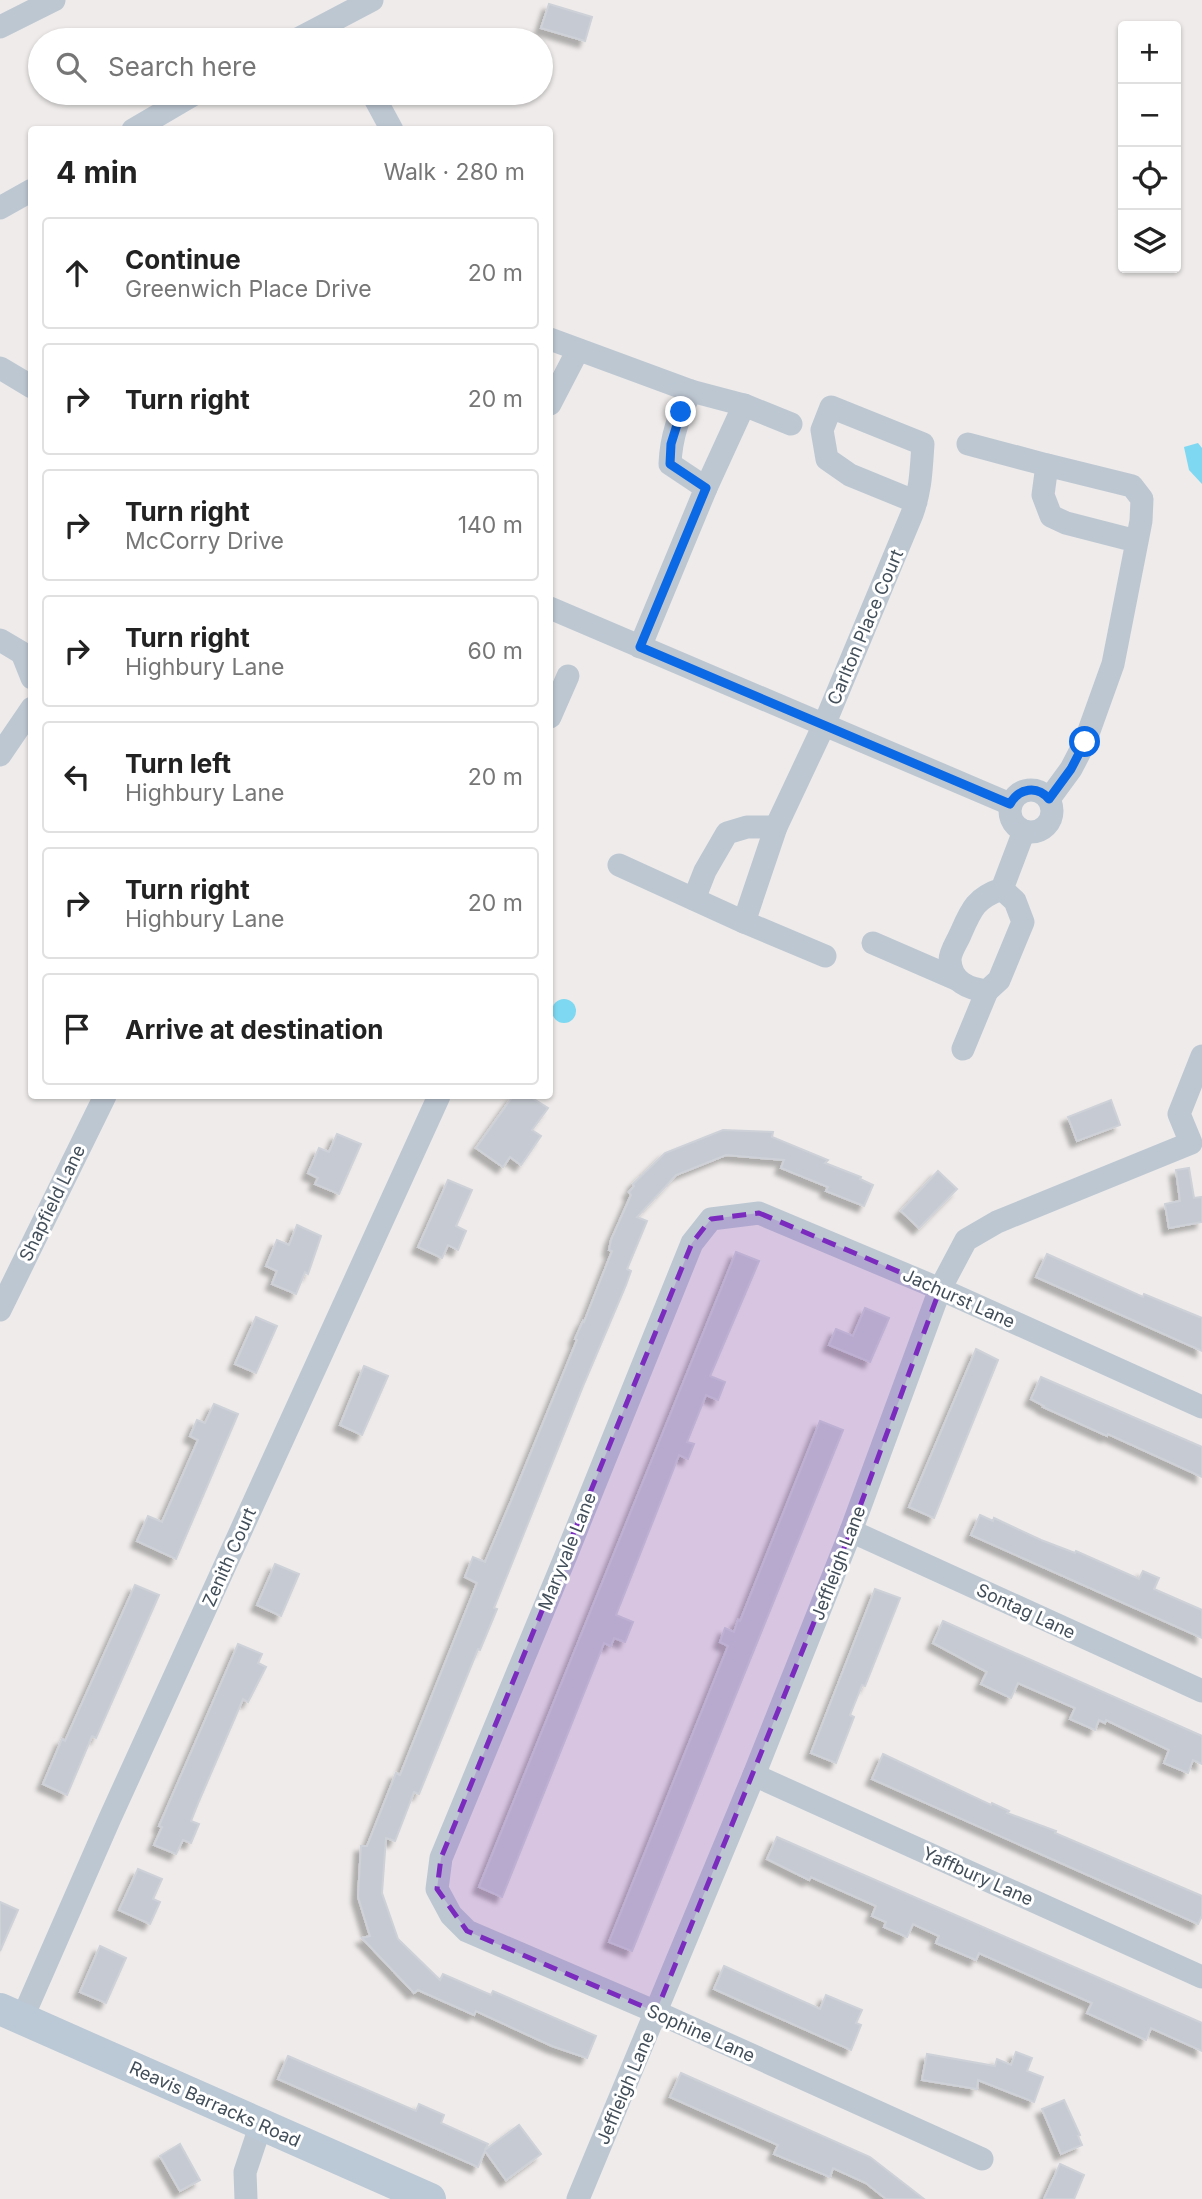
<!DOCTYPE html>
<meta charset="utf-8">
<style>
:root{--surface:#fff;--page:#f2f2f2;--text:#222;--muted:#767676;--line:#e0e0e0}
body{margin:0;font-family:Inter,sans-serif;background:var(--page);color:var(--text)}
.controls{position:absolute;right:21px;top:21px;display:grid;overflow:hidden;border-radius:7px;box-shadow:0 2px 5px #0004}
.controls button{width:63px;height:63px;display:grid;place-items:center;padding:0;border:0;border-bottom:2px solid var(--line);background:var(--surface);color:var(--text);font:35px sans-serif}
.stop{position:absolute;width:21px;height:21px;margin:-16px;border:5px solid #0c69e6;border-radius:50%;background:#fff}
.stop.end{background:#0c69e6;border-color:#fff;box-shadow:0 2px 7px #0008}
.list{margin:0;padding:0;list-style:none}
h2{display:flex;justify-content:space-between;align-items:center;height:91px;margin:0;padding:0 28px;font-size:30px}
h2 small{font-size:23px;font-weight:400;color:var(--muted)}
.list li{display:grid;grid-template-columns:46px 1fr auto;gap:21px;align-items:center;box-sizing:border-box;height:112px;margin:0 14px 14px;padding:0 14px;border:2px solid var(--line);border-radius:7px}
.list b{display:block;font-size:26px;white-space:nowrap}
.list p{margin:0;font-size:23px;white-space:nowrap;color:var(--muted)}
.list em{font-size:23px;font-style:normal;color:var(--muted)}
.icon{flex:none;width:38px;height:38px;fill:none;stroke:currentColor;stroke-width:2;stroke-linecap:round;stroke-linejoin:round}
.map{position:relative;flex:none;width:1202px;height:2199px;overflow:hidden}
.search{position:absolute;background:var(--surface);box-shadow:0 2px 5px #0004;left:28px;top:28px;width:525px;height:77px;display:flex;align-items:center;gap:18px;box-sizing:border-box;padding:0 24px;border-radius:38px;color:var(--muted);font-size:26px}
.panel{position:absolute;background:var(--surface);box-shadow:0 2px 5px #0004;left:28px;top:126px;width:525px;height:973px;border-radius:7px}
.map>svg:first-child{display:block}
.water{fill:#7ed8f1}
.building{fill:#c6cad2;stroke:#ced1d8;stroke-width:2;filter:url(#shadow)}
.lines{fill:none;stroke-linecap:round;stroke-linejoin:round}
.minor{stroke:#bdc7d2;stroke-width:23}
.secondary{stroke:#bbc8d6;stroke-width:32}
.route{stroke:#0c69e6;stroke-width:9}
.marked{fill:#7b2cbf;fill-opacity:0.2;stroke:#7b2cbf;stroke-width:5;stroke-dasharray:14 9;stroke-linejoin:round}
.labels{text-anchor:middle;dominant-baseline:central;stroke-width:6;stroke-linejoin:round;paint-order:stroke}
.street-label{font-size:18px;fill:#424e59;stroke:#fff}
</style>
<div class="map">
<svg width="1202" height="2199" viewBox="0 0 1202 2199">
<defs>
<filter id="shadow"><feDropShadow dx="-6" dy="6" stdDeviation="2" flood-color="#0004"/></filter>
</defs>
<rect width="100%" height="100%" fill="#eeebea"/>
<g class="water">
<path d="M1198,443L1202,448V484L1189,470L1184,447Z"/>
<circle cx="564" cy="1011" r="12"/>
</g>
<g class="building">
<path d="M549,4L592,17L585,41L541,28Z"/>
<path d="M513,1096H529L548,1108L532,1130L541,1136L521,1165L510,1157L503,1167L476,1148Z"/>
<path d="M1111,1100L1120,1125L1077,1141L1068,1117Z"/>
<path d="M723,1130L773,1132L772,1137L828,1160L825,1163L861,1177L860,1179L873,1185L864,1206L826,1191L828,1187L781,1168L784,1160L726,1155L676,1175L637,1217L647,1221L627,1269L631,1271L626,1285L583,1386L494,1608L497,1609L480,1650L478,1649L419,1794L414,1792L395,1841L386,1838L382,1893L398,1939L440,1980L443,1974L491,1995L493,1991L596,2036L587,2058L552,2046L476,2011L474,2015L418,1990L414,1993L362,1938L370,1936L358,1897L361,1846H367L396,1773L400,1775L477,1583L465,1577L473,1557L485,1562L511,1501L577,1340L575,1339L583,1321L584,1322L597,1289L612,1251L609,1250L611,1240L631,1195L629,1192L634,1186L633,1184L665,1153Z"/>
<path d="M337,1134L361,1144L339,1194L315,1184L318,1178L308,1173L319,1148L329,1152Z"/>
<path d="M1189,1168L1194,1198L1202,1197V1222L1169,1228L1165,1204L1180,1201L1176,1170Z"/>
<path d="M938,1171L957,1189L919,1228L901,1211Z"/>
<path d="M448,1180L472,1190L456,1226L466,1231L458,1250L448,1245L442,1258L418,1247Z"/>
<path d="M297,1225L321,1236L308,1274L305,1272L296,1294L272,1284L277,1271L266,1266L277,1240L289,1245Z"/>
<path d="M736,1252L759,1261L710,1376L725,1382L718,1400L706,1395L687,1442L694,1444L688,1459L679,1455L616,1615L633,1622L625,1642L614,1638L611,1646L604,1643L502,1897L479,1887Z"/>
<path d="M1047,1254L1143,1297L1144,1294L1202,1318V1351L1036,1277Z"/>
<path d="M865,1308L889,1318L870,1362L829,1345L836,1329L853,1336Z"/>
<path d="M256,1317L277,1326L256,1373L235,1364Z"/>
<path d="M976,1349L998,1360L934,1518L909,1507Z"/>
<path d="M364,1366L388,1376L362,1435L340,1425Z"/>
<path d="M1041,1377L1202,1447V1477L1108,1434L1107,1436L1043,1407L1044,1406L1031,1399Z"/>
<path d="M214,1404L238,1414L176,1559L137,1541L148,1516L162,1522L198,1440L190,1436L197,1420L205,1423Z"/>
<path d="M820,1421L843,1430L632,1951L609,1942L728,1646L720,1642L725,1628L734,1632L738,1620L740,1621Z"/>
<path d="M980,1515L993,1521L994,1518L1041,1540L1075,1553L1076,1551L1139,1579L1143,1571L1159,1578L1154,1589L1202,1610V1638L971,1535Z"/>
<path d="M275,1564L299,1574L281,1616L257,1605Z"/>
<path d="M135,1585L159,1595L96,1738L92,1736L67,1795L43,1784L62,1739L65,1741Z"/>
<path d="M875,1589L900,1598L865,1686L862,1685L850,1715L854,1717L836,1763L811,1753Z"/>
<path d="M943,1621L1202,1736V1764L1193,1760L1188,1773L1164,1763L1169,1750L1106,1720L1105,1723L1099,1720L1095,1730L1070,1719L1075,1708L1018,1683L1011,1698L981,1684L987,1672L933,1643Z"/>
<path d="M238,1644L262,1654L258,1663L266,1667L248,1702L243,1699L199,1801L191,1821L199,1824L191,1843L183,1840L176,1854L154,1845L162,1827L159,1826Z"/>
<path d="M883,1754L991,1805L992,1803L1009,1811L1007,1813L1056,1831L1055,1833L1202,1896V1916L1198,1924L872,1779Z"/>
<path d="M777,1837L1202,2023V2051L1151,2028L1146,2040L1087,2013L1092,2003L979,1953L976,1960L936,1943L939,1936L913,1924L907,1937L884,1927L886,1922L872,1916L876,1906L811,1877L809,1880L767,1859Z"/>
<path d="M138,1869L162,1879L153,1899L160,1902L150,1924L119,1910Z"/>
<path d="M0,1902L18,1910L0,1951Z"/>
<path d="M100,1946L126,1958L106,2003L80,1992Z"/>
<path d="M724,1966L820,2009L826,1995L862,2010L856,2023L861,2025L851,2050L714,1989Z"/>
<path d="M1016,2052L1032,2058L1027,2071L1043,2077L1034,2102L978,2080L977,2089L922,2080L927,2054L995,2066L997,2059L1011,2065Z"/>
<path d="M288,2056L416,2111L419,2104L444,2115L441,2123L488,2144L485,2150L519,2125L541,2154L506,2180L485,2151L478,2167L278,2079Z"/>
<path d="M681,2073L870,2157L924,2199H886L866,2183L833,2168L830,2177L774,2154L778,2145L670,2097Z"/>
<path d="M1064,2100L1080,2135L1078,2136L1082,2145L1061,2154L1042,2109Z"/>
<path d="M180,2144L200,2180L180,2191L160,2156Z"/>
<path d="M1060,2164L1084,2175L1074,2199H1044Z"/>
</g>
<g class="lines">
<g class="minor">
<path d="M0,27L54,0"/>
<path d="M296,40L372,0"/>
<path d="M372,93L392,130"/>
<path d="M133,130L196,93"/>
<path d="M0,208L32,190"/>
<path d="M550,339L691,391L744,405L791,424"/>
<path d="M0,368L32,387"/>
<path d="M691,391C679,415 671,437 670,464L706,488"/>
<path d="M550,404L578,350"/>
<path d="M968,444L1047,465"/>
<path d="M550,608L1010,804"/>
<path d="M0,640L22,653L32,678"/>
<path d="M640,647L706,488L744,405"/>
<path d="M550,717L568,676"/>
<path d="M0,755L32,708"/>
<circle cx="1031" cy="811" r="21"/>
<path d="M1049,799L1071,769L1085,742L1113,664L1141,521L1142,499L1132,486L1047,465L1043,495L1051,516L1066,523L1136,541"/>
<path d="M619,865L744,922L825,956"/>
<path d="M1002,889C975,898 971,910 960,935C957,942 950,952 950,960C951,982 969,989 987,991L999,980L1023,922L1015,901L1002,889L1024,831"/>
<path d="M694,899L705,871L727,833L747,827H776"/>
<path d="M744,922L776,827L824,725L912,514C921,489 921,471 923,444L831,407L822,430L827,459L850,475L916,502"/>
<path d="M873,943L956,979"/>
<path d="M963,1049L987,991"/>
<path d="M0,1310L105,1096"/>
<path d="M851,1531L1202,1691"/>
<path d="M754,1775L1202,1977"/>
<path d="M22,2019L110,1818L439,1096"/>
<path d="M982,2159L656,2012L467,1931L451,1915L437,1889L441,1858L567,1553L692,1243L711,1219L759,1213L940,1289L1202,1407"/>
<path d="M246,2199L245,2172L261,2124"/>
<path d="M578,2199L754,1775L851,1531L940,1289L966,1240L997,1222L1191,1143L1179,1114L1202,1056"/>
</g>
<path class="secondary" d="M0,2009L430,2199"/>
</g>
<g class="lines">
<path class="route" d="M681,412L671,444L670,464L706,488L640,647L1010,804C1019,788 1037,785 1049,799L1071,769L1085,742"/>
</g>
<path class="marked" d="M759,1213L940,1289L851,1531L656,2012L467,1931L437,1889L441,1858L692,1243L711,1219Z"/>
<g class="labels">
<g class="street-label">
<text transform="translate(865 627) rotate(-67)">Carlton Place Court</text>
<text transform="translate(52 1203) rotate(-64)">Shapfield Lane</text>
<text transform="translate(959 1298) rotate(24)">Jachurst Lane</text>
<text transform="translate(567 1551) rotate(-68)">Maryvale Lane</text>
<text transform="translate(229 1557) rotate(-66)">Zenith Court</text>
<text transform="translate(838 1563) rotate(-69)">Jeffleigh Lane</text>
<text transform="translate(1026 1611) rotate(25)">Sontag Lane</text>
<text transform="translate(978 1876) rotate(24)">Yaffbury Lane</text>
<text transform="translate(701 2033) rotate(24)">Sophine Lane</text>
<text transform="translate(625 2088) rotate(-67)">Jeffleigh Lane</text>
<text transform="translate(215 2104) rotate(24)">Reavis Barracks Road</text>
</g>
</g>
</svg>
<div class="controls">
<button>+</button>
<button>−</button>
<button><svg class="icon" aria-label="locate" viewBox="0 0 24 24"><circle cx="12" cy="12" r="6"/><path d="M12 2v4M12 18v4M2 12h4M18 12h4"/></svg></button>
<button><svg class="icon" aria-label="layers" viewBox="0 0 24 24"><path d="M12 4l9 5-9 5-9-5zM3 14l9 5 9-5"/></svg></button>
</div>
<div class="stop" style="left:1085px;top:742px"></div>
<div class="stop end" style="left:681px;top:412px"></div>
<div class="search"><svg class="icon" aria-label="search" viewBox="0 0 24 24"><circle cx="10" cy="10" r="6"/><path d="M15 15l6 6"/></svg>Search here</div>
<section class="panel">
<h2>4 min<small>Walk · 280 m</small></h2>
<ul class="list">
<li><svg class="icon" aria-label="ahead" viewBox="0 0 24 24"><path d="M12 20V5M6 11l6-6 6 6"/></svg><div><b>Continue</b><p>Greenwich Place Drive</p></div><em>20 m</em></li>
<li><svg class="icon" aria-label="right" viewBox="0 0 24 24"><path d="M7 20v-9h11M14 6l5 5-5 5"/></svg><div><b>Turn right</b></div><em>20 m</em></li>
<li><svg class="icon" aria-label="right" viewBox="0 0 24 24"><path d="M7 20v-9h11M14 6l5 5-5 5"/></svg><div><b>Turn right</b><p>McCorry Drive</p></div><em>140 m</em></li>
<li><svg class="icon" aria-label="right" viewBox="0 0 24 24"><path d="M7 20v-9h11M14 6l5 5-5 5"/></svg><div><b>Turn right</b><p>Highbury Lane</p></div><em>60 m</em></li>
<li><svg class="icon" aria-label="left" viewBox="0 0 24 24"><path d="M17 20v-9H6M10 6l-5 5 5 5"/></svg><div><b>Turn left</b><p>Highbury Lane</p></div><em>20 m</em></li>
<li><svg class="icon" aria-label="right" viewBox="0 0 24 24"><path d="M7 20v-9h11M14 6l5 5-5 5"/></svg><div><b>Turn right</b><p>Highbury Lane</p></div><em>20 m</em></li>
<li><svg class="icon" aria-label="arrive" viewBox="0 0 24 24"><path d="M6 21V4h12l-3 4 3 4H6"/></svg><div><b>Arrive at destination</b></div></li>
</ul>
</section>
</div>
